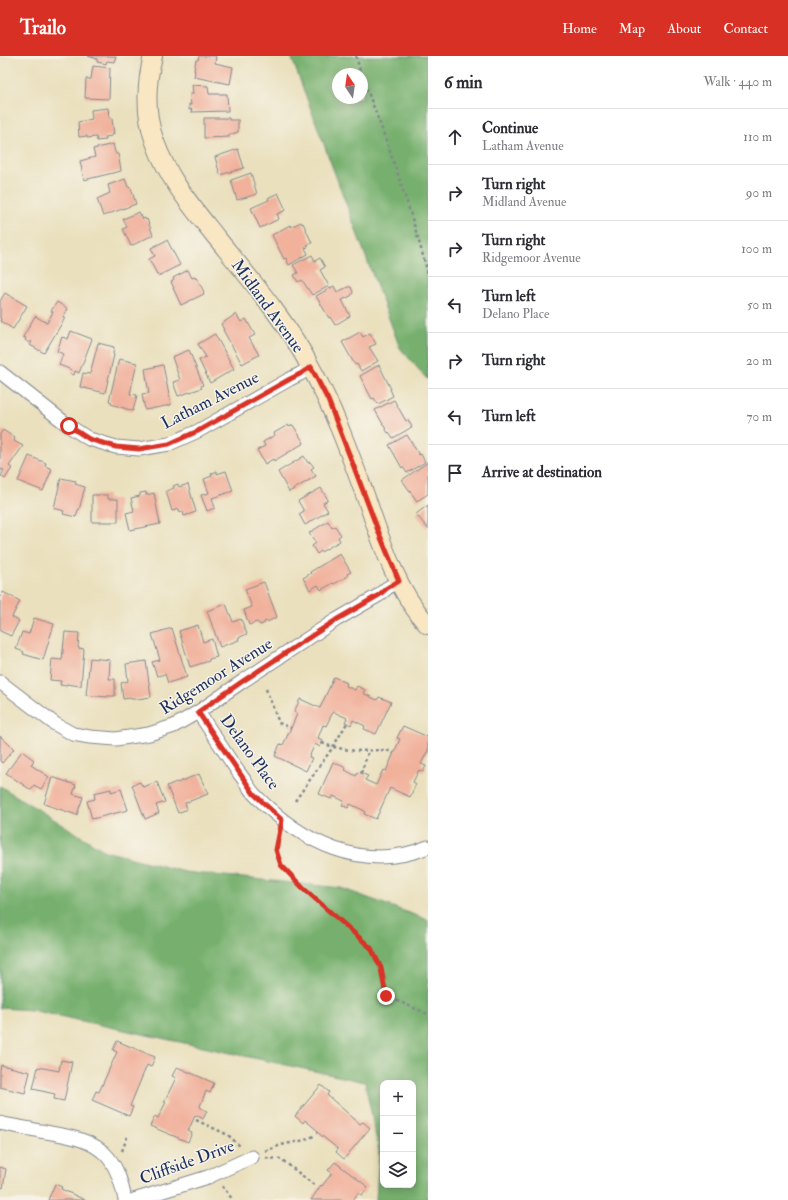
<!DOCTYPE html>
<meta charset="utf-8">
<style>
:root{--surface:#fff;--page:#f2f2f3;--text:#2b2b33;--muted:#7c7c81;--line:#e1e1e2;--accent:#d93025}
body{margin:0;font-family:"IM FELL Double Pica",serif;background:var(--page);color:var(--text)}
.controls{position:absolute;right:12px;bottom:12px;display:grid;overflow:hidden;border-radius:8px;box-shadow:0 2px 10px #0003}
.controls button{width:36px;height:36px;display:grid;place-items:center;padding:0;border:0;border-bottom:1px solid var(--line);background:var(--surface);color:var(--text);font:20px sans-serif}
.compass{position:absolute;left:332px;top:12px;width:36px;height:36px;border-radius:50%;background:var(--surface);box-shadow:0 2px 10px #0003;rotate:347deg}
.stop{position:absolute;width:12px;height:12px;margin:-9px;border:3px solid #d93025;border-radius:50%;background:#fff}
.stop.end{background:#d93025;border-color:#fff;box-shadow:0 1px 4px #0008}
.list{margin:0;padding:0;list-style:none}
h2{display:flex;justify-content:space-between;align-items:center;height:52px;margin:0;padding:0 16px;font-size:17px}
h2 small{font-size:13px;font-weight:400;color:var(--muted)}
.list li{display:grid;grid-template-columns:26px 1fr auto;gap:12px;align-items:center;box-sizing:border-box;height:56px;padding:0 16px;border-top:1px solid var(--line)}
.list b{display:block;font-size:15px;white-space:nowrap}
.list p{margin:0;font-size:13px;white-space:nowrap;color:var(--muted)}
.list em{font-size:13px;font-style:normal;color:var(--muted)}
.icon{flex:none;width:22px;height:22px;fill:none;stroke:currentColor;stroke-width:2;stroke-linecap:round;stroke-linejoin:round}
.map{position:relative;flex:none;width:428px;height:1144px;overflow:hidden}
header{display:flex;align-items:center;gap:24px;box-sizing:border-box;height:56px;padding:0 20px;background:var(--accent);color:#fff}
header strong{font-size:19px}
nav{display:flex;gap:22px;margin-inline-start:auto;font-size:14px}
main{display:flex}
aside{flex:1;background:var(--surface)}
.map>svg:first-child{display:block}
.forest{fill:#77b06e;stroke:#497066;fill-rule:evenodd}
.building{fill:#f1b19b}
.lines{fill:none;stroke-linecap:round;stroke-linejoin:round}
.street-casing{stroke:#82888e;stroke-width:15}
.secondary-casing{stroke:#82888e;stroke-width:20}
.path{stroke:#82888e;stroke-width:2.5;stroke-dasharray:3 3;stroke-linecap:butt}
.street{stroke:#fff;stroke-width:13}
.secondary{stroke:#f9e7c3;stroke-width:18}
.route{stroke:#d93025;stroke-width:5}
.labels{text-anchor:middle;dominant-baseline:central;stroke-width:3;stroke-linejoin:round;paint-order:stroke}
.street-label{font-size:17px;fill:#1b2f5e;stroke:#f7f3e8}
</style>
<header>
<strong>Trailo</strong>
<nav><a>Home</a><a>Map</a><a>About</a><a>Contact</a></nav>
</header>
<main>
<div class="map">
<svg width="428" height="1144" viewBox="0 0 428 1144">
<rect width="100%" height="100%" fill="#f7f3e8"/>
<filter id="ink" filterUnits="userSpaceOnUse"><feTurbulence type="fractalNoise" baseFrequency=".025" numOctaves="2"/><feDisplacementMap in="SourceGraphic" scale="8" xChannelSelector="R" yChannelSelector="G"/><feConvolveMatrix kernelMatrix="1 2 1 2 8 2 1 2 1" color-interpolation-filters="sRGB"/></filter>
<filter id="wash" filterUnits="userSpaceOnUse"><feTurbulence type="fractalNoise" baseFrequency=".012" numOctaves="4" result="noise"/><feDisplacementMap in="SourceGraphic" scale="16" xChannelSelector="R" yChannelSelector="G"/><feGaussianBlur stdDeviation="0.9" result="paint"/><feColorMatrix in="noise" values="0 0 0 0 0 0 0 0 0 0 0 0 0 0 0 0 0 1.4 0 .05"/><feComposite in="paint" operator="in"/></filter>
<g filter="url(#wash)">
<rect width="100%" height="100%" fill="#eae0bd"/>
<g class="forest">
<path d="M291,0H428V324L400,292ZM338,18H362V42H338Z"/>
<path d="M0,730L105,795L185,816L341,832L428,864V1138L427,1144H376L379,1096L365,1026L31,954L0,952ZM383,1027H413V1129H383Z"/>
</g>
<g id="blocks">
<g class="building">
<path d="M88,0H116L114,6L107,5L106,8L97,6V3Z"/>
<path d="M199,0H216L215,7L233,11L230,28L194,21L195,15H194L196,4H198Z"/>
<path d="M93,10L110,12L109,43L85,42L86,23H91Z"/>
<path d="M192,29L208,30L209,38H227L228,55L191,56L192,53L189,54V48L191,49L190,38H193Z"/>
<path d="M108,52L109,61L112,63L114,78H112V80L105,81L106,84L97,85L96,81L87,82V80L79,81L78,66L92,63L91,54Z"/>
<path d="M204,62H229V64H238V76L229,79V81L204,82Z"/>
<path d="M113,88L115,96L116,98H118L121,114V115L84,124L80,105L95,101L93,93Z"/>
<path d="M238,93L244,112L220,119L215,101Z"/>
<path d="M251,117L257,138L237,144L231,124Z"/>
<path d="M125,123L128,131L131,132L136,148L103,160L97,143L110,137L108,129Z"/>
<path d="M278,137L286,154L277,158L279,163L260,172L251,152L269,144L268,142Z"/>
<path d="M139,156L143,163L145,162L146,164L147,163L153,179L131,190L123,173L127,171L123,163Z"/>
<path d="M301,166L302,168L303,167L312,187L307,189L308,191L305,192L308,198L289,209L286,202L284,203L272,179L290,169L291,171Z"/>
<path d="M167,184L180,209L158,220L149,203L155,200L151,192Z"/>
<path d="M312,199L315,205L320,202L325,211L320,214L329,230L312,239L302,224L298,226L294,219L298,217L293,209Z"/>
<path d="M188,214L192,222L195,221L196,223L197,222L204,236L203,237L204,238L181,249L173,232H174L171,226L174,224L173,222Z"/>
<path d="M334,230L337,236L348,231H351L353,236L351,240L342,244L350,260L335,269L330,261L329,262L316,240Z"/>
<path d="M5,237L27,250L13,273L0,265L1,263L0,262V245Z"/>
<path d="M57,246L68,253L63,261L65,262L44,297L30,289L32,286L30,285L29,287L25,284L26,282L23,281L35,260L47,267L53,256L51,255Z"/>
<path d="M236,258L241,266L246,263L255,279L249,282L259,299L242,308L223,274H224L221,268Z"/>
<path d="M71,275L92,283L79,317L75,315L74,319L71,318L72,314L59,309L63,298L57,295L62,281L68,283Z"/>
<path d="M360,276L363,281L370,277L376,288L369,291L378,305L361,315L357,308L355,309L342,286Z"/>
<path d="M215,278L234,313L210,327L199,304L206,301L198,288Z"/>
<path d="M98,287L114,291L113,298L114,299L105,337L80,331L83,317L90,318Z"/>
<path d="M189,294L203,329L201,330L202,332L178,340L173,326L180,324L172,301Z"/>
<path d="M119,303L137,307L130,338L137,339L133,355L111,348L112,346L109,345Z"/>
<path d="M163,309L171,349L145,354L142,338L149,337L145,313Z"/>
<path d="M379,309L391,333H390L393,340L378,348L374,342L372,343L360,320Z"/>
<path d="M394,344L406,365L408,364L412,371L393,382L389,376L388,377L375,354Z"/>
<path d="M288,369L289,371L293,369L304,387L274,405L273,403L265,408L257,394L265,390L263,386L275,379L274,377Z"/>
<path d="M3,374L15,382L14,385L23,390L9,410L12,412L5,423L1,420L4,414L2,413L0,416V378Z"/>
<path d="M407,379L419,399L421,398L425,406L407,417L403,411L402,412L389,389Z"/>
<path d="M29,400L46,407L45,410L52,413L43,435L18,425Z"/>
<path d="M304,400L308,407L310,406L314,411L311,413L316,420L289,436L278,416Z"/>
<path d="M428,406V438L417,445L402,424Z"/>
<path d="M217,415V418L226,415L233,435L212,442L215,452L207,455L201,439L209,437L204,423L212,420L211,418Z"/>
<path d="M61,422L76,425L75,428L85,431L79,454H78L76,461L63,458L64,455L54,452Z"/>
<path d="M178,428L179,431L188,428L196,456L184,460L183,455L180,456L179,453L172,455L166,435L174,432L173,430Z"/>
<path d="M321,432L328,444L323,447L328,455L305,469L299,458L304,455L298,445Z"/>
<path d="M146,436V439L154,437L160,468L130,474L126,457L134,455L131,442L140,440V437Z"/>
<path d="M92,439H108V443H118V466H92Z"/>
<path d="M428,449V473L416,458Z"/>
<path d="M328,465L332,472L335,470L341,479L338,481L340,485L321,496V495L317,498L312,490L316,487L309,477Z"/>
<path d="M340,498L351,516L347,518L348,520L334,528L333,527L321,534L318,529L310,534L303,522L311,517L310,516Z"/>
<path d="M264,526L277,561L267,566L266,565L264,566L265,567L260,569L257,566L249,569L244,554L252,551L245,533Z"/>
<path d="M3,536L20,545L12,561L19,565L11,580L0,575V541Z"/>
<path d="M226,548L233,566L241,563L247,578L238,582L239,584L220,591L207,555Z"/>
<path d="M34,562L54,568L43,604L23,598L24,596L16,593L22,576L29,578Z"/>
<path d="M198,569L203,586L212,583L217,601L209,603V605L190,611L179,575Z"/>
<path d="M172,572L187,621L168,627L165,618L157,620L152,606L160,604L152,578Z"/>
<path d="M65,576L79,577L78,592L84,593L81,630L66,628V630L60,629L61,625L50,624L52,603L62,604Z"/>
<path d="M90,602L110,604L109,623H115V640H107V641L86,639Z"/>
<path d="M146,605L151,641L137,643H131V642L123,643L121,627L128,625L126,608Z"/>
<path d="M334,621L347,627L346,630L355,634L357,630L365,634L363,637L377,644L379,641L391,646L376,678L364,673L365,670L353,664L351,669L345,666L347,662L334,656L332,658L326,670L323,669L318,682L323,684L320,691L315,688L309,701L312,702L306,715L275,700L280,688L283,689L291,672L297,658L294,656L300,643L320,652Z"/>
<path d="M403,670L428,681V696H427L421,708L426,710L423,716L419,714L413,726L416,728L410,741L390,732L376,763L364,758L365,755L350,748L348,752L342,749L344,745L333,740L331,743L319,738L333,706L346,712L345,714L356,720L358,716L368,720L365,724L376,729L383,714L386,715L400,683L397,682Z"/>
<path d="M0,680L14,693L2,707L0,705Z"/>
<path d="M22,695L34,704L31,709L49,721L41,733L34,729L31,734L6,717Z"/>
<path d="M199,718L208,738L185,747L187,753L178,757L167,730L176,726L177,727Z"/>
<path d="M52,721L76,729L73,738L83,741L77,759L44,748Z"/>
<path d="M140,726L143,731L157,726L165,746L156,749L159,757L145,763L132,729Z"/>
<path d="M111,733V736L121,733L128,754L92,763L87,745L95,743L94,737Z"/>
<path d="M117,985L155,1001L151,1011L147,1009L130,1050L133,1051L129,1060L92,1044L96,1035L99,1036L117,996L113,994Z"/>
<path d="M61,1004L72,1006L64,1045L54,1043L55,1038L33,1033L38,1011L59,1015Z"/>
<path d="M1,1009L30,1016L25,1037L0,1031V1014Z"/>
<path d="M177,1011L214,1027L210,1037L206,1035L200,1050L201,1052L207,1055L203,1063L197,1059L195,1060L188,1075L192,1077L188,1086L150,1070L155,1060L158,1062L166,1046H164L176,1022L172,1020Z"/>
<path d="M321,1029L329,1036L327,1039L360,1068L363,1066L370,1072L344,1103L336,1096L338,1093L317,1076L318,1075L305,1064L303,1067L295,1060Z"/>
<path d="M335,1106L368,1131L362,1139L358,1137L353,1144H311L321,1129L322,1130L332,1117L328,1114Z"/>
<path d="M0,1111L6,1113L3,1132L0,1131Z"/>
<path d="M55,1128L62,1131L61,1133L85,1144H48Z"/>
</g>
</g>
</g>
<g filter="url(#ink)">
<use href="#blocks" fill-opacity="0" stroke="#82888e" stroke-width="1"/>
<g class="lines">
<g class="street-casing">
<g id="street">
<path d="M0,316L69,370L89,383L116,391L139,393L169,388L198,375L290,323L300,318L311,311"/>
<path d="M0,626L55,668L73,678L90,681L116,683L149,678L174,670L198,656L243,625L336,564L379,539L387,532L399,525"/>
<path d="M198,656C212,676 225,697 239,717C245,724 249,733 255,739C301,786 363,818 428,791"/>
<path d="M0,1067C13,1070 26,1072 40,1075C62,1079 92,1082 108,1101C118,1113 122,1129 125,1144"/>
<path d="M134,1144L208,1121L252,1101"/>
</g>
</g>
<g class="secondary-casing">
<path id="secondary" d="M153,0C146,28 145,59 155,86C168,123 193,152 216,181C250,223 285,263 310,310C334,353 351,401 368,447C382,488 398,537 428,569"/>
</g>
<g class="path">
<path d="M356,0L361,18"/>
<path d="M362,21C388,86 410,151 428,218"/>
<path d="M266,633L279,667L291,672"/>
<path d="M322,687L333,691L355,695L386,694L394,697"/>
<path d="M361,717L369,694"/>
<path d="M295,745L333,691L347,667"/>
<path d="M279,779L276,794L281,809L303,832L371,892L381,912L386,940L428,958"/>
<path d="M196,1064L228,1079L241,1091"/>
<path d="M122,1095L128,1079"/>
<path d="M265,1095L281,1089L305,1084L316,1079"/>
<path d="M266,1102L281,1103L314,1129"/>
<path d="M222,1130L233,1144"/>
</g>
<use href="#street" class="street"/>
<use href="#secondary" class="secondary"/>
</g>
</g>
<g class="lines" filter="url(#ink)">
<path class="route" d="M69,370L89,383L116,391L139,393L169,388L198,375L290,323L300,318L311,311L328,344L354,411L379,477L399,525L387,532L379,539L336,564L243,625L198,656L254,738L282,764L276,794L281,809L303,832L371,892L381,912L386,940"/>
</g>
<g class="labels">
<g class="street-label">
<text transform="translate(268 250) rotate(54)">Midland Avenue</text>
<text transform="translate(210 344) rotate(-27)">Latham Avenue</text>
<text transform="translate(216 620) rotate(-32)">Ridgemoor Avenue</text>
<text transform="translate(250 696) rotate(54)">Delano Place</text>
<text transform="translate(187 1106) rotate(-20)">Cliffside Drive</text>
</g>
</g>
</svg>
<div class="controls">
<button>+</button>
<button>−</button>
<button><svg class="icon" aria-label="layers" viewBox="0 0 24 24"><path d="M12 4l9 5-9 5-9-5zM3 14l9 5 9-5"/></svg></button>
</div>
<svg class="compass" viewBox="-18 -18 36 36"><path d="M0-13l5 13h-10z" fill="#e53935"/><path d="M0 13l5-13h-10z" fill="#7c7c81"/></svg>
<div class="stop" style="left:69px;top:370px"></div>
<div class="stop end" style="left:386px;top:940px"></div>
</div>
<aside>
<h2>6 min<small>Walk · 440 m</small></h2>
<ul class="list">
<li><svg class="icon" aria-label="ahead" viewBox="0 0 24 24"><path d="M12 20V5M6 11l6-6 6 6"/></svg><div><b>Continue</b><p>Latham Avenue</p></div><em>110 m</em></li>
<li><svg class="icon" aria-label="right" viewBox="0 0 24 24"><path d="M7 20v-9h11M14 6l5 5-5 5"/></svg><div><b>Turn right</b><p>Midland Avenue</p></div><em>90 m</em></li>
<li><svg class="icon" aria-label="right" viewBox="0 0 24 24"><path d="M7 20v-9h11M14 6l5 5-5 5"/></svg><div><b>Turn right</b><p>Ridgemoor Avenue</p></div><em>100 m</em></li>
<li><svg class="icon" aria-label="left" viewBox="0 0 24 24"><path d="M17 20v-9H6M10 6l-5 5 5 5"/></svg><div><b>Turn left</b><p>Delano Place</p></div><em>50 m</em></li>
<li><svg class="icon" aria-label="right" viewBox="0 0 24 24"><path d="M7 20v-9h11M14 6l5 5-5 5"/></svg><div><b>Turn right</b></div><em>20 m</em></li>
<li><svg class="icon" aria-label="left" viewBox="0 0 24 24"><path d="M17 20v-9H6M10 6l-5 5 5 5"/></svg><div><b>Turn left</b></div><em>70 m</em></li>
<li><svg class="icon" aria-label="arrive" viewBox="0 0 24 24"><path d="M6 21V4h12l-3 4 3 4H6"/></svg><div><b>Arrive at destination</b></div></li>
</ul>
</aside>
</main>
